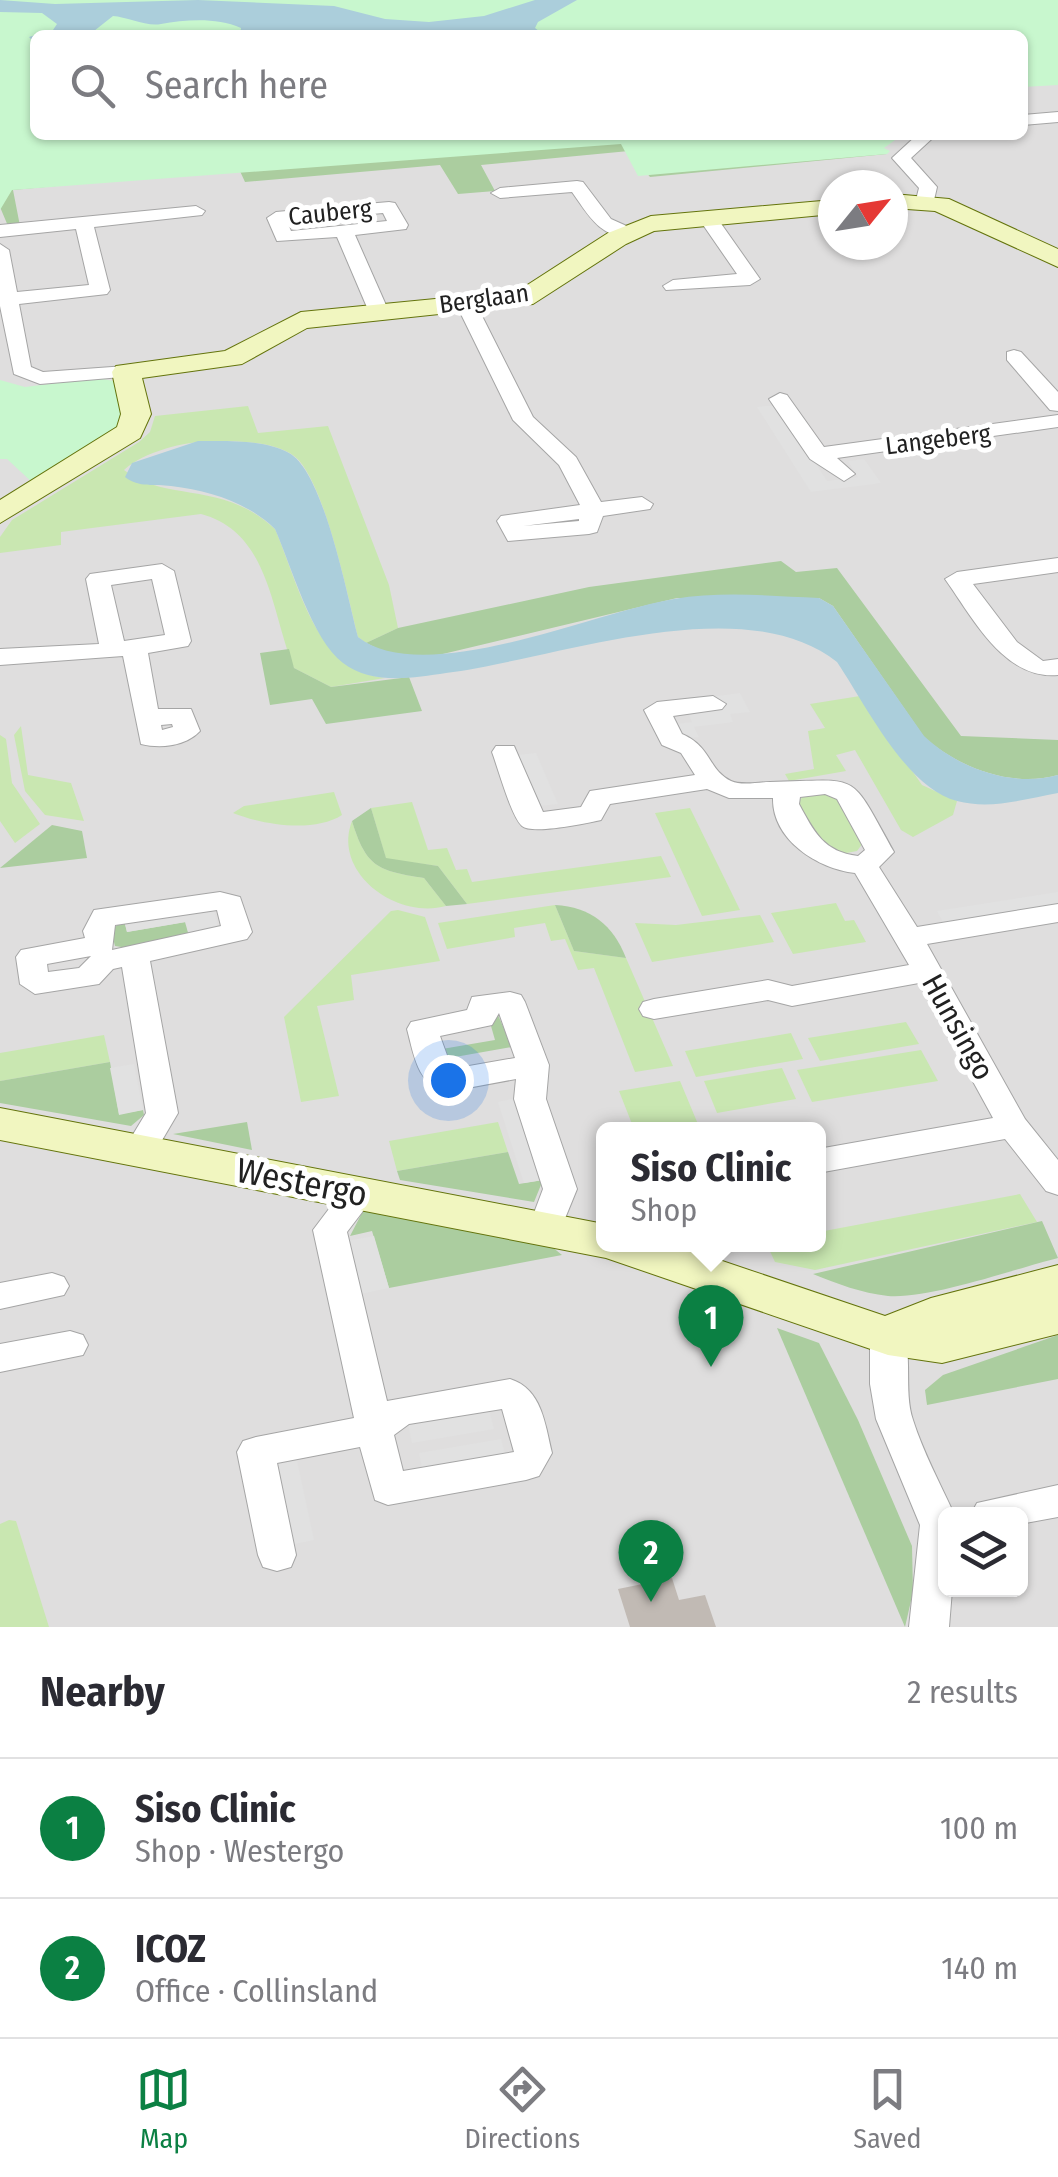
<!DOCTYPE html>
<meta charset="utf-8">
<style>
:root{--surface:#fff;--page:#f2f2f3;--text:#2b2b33;--muted:#7c7c81;--line:#e1e1e2;--accent:#0b8043}
body{margin:0;font-family:"Fira Sans Condensed",sans-serif;background:var(--page);color:var(--text)}
.controls{position:absolute;right:30px;bottom:30px;display:grid;overflow:hidden;border-radius:15px;box-shadow:0 2px 8px #0004}
.controls button{width:90px;height:90px;display:grid;place-items:center;padding:0;border:0;border-bottom:2px solid var(--line);background:var(--surface);color:var(--text);font:50px sans-serif}
.compass{position:absolute;left:818px;top:170px;width:90px;height:90px;border-radius:50%;background:var(--surface);box-shadow:0 2px 8px #0004;rotate:60deg}
.you{position:absolute;left:448px;top:1080px;width:35px;height:35px;margin:-25px;border:8px solid #fff;border-radius:50%;background:#1a73e8;box-shadow:0 0 0 15px #1a73e833}
.badge{display:grid;place-items:center;width:65px;height:65px;border-radius:50%;background:var(--accent);color:#fff;font-size:32px;font-weight:700}
.pin{position:absolute;translate:-50% -82px;filter:drop-shadow(0 2px 5px #0008)}
.pin::after{content:'';position:absolute;top:52px;width:35px;height:30px;background:inherit;clip-path:polygon(0 0,100% 0,50% 100%)}
.popup{position:absolute;left:596px;top:1122px;width:230px;height:130px;box-sizing:border-box;display:grid;place-content:center;border-radius:15px;background:var(--surface);filter:drop-shadow(0 2px 8px #0005);font-size:32px;white-space:nowrap;color:var(--muted)}
.popup b{font-size:38px;color:var(--text)}
.popup::after{content:'';position:absolute;left:50%;top:100%;margin-left:-20px;border:20px solid transparent;border-top-color:var(--surface)}
.list{margin:0;padding:0;list-style:none}
h2{display:flex;justify-content:space-between;align-items:center;height:130px;margin:0;padding:0 40px;font-size:42px}
h2 small{font-size:32px;font-weight:400;color:var(--muted)}
.list li{display:grid;grid-template-columns:65px 1fr auto;gap:30px;align-items:center;box-sizing:border-box;height:140px;padding:0 40px;border-top:2px solid var(--line)}
.list b{display:block;font-size:38px;white-space:nowrap}
.list p{margin:0;font-size:32px;white-space:nowrap;color:var(--muted)}
.list em{font-size:32px;font-style:normal;color:var(--muted)}
.icon{flex:none;width:55px;height:55px;fill:none;stroke:currentColor;stroke-width:2;stroke-linecap:round;stroke-linejoin:round}
.map{position:relative;flex:none;width:1058px;height:1627px;overflow:hidden}
.search{position:absolute;background:var(--surface);box-shadow:0 2px 8px #0004;left:30px;right:30px;top:30px;height:110px;display:flex;align-items:center;gap:25px;box-sizing:border-box;padding:0 35px;border-radius:15px;color:var(--muted);font-size:38px}
.sheet{height:410px;background:var(--surface)}
nav{display:flex;justify-content:space-around;align-items:center;box-sizing:border-box;height:140px;border-top:2px solid var(--line);background:var(--surface);font-size:28px;color:var(--muted)}
nav a{display:grid;justify-items:center;gap:5px}
nav .on{color:var(--accent)}
.map>svg:first-child{display:block}
.residential{fill:#dfdede;fill-rule:evenodd}
.grass{fill:#c9e7b1}
.forest{fill:#abcd9f}
.park{fill:#c8f7ce}
.parking{fill:#e1e1e1}
.water{fill:#abcedb}
.building{fill:#c1bab4}
.lines{fill:none;stroke-linecap:round;stroke-linejoin:round}
.street-casing{stroke:#a5a5a5;stroke-width:2}
.secondary-casing{stroke:#64740c;stroke-width:2}
.street{fill:#fff;fill-rule:evenodd}
.secondary{fill:#f1f6c0;fill-rule:evenodd}
.labels{text-anchor:middle;dominant-baseline:central;stroke-width:10;stroke-linejoin:round;paint-order:stroke}
.far-street-label{font-size:25px;fill:#212121;stroke:#fff}
.street-label{font-size:30px;fill:#212121;stroke:#fff}
.near-street-label{font-size:35px;fill:#212121;stroke:#fff}
</style>
<div class="map">
<svg width="1058" height="1627" viewBox="0 0 1058 1627">
<rect width="100%" height="100%" fill="#f0eee8"/>
<path class="residential" d="M1058,81V1627H0V190L602,135H1023V85ZM833,185H893V245H833ZM604,1130H818V1244H604ZM946,1514H1020V1590H946Z"/>
<g class="grass">
<path d="M248,406L258,433L328,426L389,585L398,628L366,643L358,637C348,598 324,478 294,456C274,441 236,441 211,441C184,442 145,451 124,470C166,503 223,480 275,529C299,584 315,671 385,678L331,687L294,668C271,613 270,532 201,514L61,532V545L0,553V537L12,520L139,442L150,432L155,416Z"/>
<path d="M860,696L922,785L957,801L953,815L913,837L901,830L855,750L836,755L846,771L789,781L785,774L814,769L808,731L825,728L810,704Z"/>
<path d="M21,726L28,775L71,783L84,821L45,815L25,791L14,735Z"/>
<path d="M0,735L6,739L12,783L40,824L15,843L0,821Z"/>
<path d="M334,792L342,815C314,833 263,825 233,813L244,806Z"/>
<path d="M819,792L837,797L863,843L857,851L841,854L822,848L798,803L803,796Z"/>
<path d="M412,802L428,850L447,848L456,870L467,869L472,882L661,856L671,877L467,904L438,866L386,859L371,808Z"/>
<path d="M690,808L740,910L702,916L655,813Z"/>
<path d="M352,821C366,867 378,871 424,878L446,906C396,920 332,872 352,821Z"/>
<path d="M836,903L845,921L854,920L866,942L793,954L771,913Z"/>
<path d="M555,905L574,951L626,958L673,1066L635,1072L594,968L578,970L565,939L551,941L545,923L514,928L515,937L447,949L438,923Z"/>
<path d="M398,910L425,917L440,961L351,975L354,1000L317,1006L339,1096L301,1102L284,1017L391,911Z"/>
<path d="M760,915L774,942L652,962L635,923L676,925Z"/>
<path d="M906,1022L919,1044L820,1061L808,1038Z"/>
<path d="M791,1033L803,1059L696,1077L685,1051Z"/>
<path d="M104,1035L110,1062L0,1081V1053Z"/>
<path d="M921,1050L938,1081L812,1102L797,1070Z"/>
<path d="M782,1068L796,1099L717,1113L704,1081Z"/>
<path d="M680,1081L700,1129H634L619,1091Z"/>
<path d="M498,1122L508,1152L397,1171L389,1141Z"/>
<path d="M1020,1194L1037,1222L815,1270L775,1262L767,1245L818,1244L819,1232Z"/>
<path d="M9,1520L16,1521L49,1627H0V1524Z"/>
</g>
<g class="forest">
<path d="M400,135H846L887,154L650,177L629,151L481,165L495,191L458,194L440,165L245,182L239,169L13,190L20,226H8L0,207V178Z"/>
<path d="M781,561L796,572L837,568L961,736L1058,740V775C1012,788 959,768 924,737L833,606L819,598H677L426,658L387,653L366,643L398,628L589,587Z"/>
<path d="M289,649L294,668L331,687L409,677L422,711L326,724L312,699L270,705L260,653Z"/>
<path d="M371,808L386,858L438,866L467,904L446,906L424,878C378,871 366,867 352,821Z"/>
<path d="M52,825L82,831L87,858L0,868Z"/>
<path d="M555,905C591,907 613,925 626,958L574,951Z"/>
<path d="M124,920L127,932L186,922L189,936L128,948L115,946L111,930Z"/>
<path d="M498,1015L512,1047L455,1057L458,1069L452,1070L442,1049L495,1040L489,1019Z"/>
<path d="M110,1062L119,1114L143,1110L144,1115L131,1126L0,1103V1081Z"/>
<path d="M247,1122L252,1150L173,1134Z"/>
<path d="M508,1152L519,1184L543,1180L534,1202L400,1180L397,1171Z"/>
<path d="M364,1209L546,1242L562,1255L389,1288L372,1231L350,1236Z"/>
<path d="M1042,1221L1058,1258C1014,1269 931,1299 888,1296C861,1293 838,1284 813,1274Z"/>
<path d="M777,1328L819,1343L858,1420L912,1546L913,1592L905,1627Z"/>
<path d="M1058,1335V1379L927,1405L925,1390L943,1375Z"/>
</g>
<g class="park">
<path d="M0,0H1058V85L1023,87V35H35V135H902L884,148L890,151L887,154L638,176L621,144L12,190L0,210Z"/>
<path d="M97,378L114,381L124,426L34,484L7,459H0V380L25,387Z"/>
</g>
<g class="parking">
<path d="M778,405L827,481L858,477L848,461L864,459L881,483L811,492L757,407Z"/>
<path d="M740,693L750,712L730,714L733,722L694,727L699,737L683,739L676,724L692,722L682,701Z"/>
<path d="M536,753L558,804L539,806L518,755Z"/>
<path d="M1058,892V904L943,922L937,911Z"/>
<path d="M213,906L219,931L189,936L185,922L127,932L124,920Z"/>
<path d="M134,1064L143,1110L119,1115L110,1068Z"/>
<path d="M516,1098L543,1180L524,1183L498,1102Z"/>
<path d="M374,1236L389,1288L360,1294L346,1241Z"/>
<path d="M489,1410L494,1429L412,1443L408,1424Z"/>
<path d="M501,1439L506,1458L423,1473L419,1453Z"/>
<path d="M296,1456L314,1540L290,1545L272,1461Z"/>
</g>
<g class="water">
<path d="M0,0L55,4L198,0L334,6L385,19L429,22L484,16L535,0H577L538,22L535,28L544,35H240L241,28C216,17 185,20 161,24C147,27 127,17 113,16L94,31L107,35H35V43L29,37L53,30L57,24L42,13L0,12Z"/>
<path d="M198,441C225,441 264,439 289,453C324,472 347,596 358,637C424,689 594,612 674,599C721,591 772,596 819,598L833,606L924,736C958,768 1012,788 1058,775V793C1025,799 991,810 957,801C906,788 866,705 837,662C742,587 556,659 446,673C412,678 372,685 343,663C312,640 291,565 275,529C247,502 210,491 171,486C155,484 139,488 125,477L132,463Z"/>
</g>
<path class="building" d="M672,1578L679,1600L705,1595L716,1627H630L618,1589Z"/>
<g class="lines">
<g class="street-casing">
<g id="street">
<path d="M1058,112V122L1023,125V115Z"/>
<path d="M917,135H936L911,158L937,187L934,200L925,205L916,200L919,188L892,158Z"/>
<path d="M577,181L583,182L611,219L631,228V236C601,240 587,213 572,192L500,198L491,193L500,188Z"/>
<path d="M389,202L395,203L408,225L406,229L355,235L389,312L379,318L369,312L337,237L277,241L267,218L276,212ZM383,213L387,221L291,231L287,222Z"/>
<path d="M196,206L205,211L202,215L94,227L110,290L107,294L19,304L31,367L43,372L126,366L133,368V376L40,384L14,374L0,306V244L9,250L17,292L89,285L76,229L0,237V225Z"/>
<path d="M708,213L715,215L760,279L750,285L666,290L663,286L673,280L737,274L699,219Z"/>
<path d="M466,298L476,304L533,417L576,457L601,502L642,497L653,504L650,509L603,516L597,532L589,534L508,541L497,521L501,516L580,505L559,465L513,420L456,304ZM579,519V521L523,526Z"/>
<path d="M1014,350L1021,352L1058,392V411L1050,410L1007,360V352Z"/>
<path d="M780,393L787,395L824,447L1058,415V427L837,458L855,474L844,481L810,459L769,399Z"/>
<path d="M1058,558V572L973,584L1017,642L1043,661L1058,659V675C1004,680 973,618 945,579L957,572Z"/>
<path d="M162,564L174,571L191,641L188,646L148,653L158,709H191L200,731C186,746 161,749 141,744L123,656L0,665V649L99,644L86,579L90,574ZM152,579L165,635L124,641L111,585ZM172,724L173,727L162,730L161,725Z"/>
<path d="M713,696L726,704L722,709L673,716L682,734C712,747 708,770 731,781C742,786 758,782 770,782C862,780 848,769 894,852L879,867L917,927L1058,904V922L927,944L1025,1119L1058,1160V1195L1046,1191L1005,1139L818,1173V1149L993,1118L919,983L792,1006L768,1000L654,1019L643,1016L639,1009L643,1002L654,999L768,980L792,986L909,965L855,873C818,869 772,840 773,798H729L707,789L610,804L601,820C587,823 532,835 522,826C511,816 498,768 492,752L496,746H514L543,812L581,807L590,791L695,775L681,753L662,745L644,710L657,702ZM825,794L837,799L865,850L858,856C824,852 814,832 799,804L800,797Z"/>
<path d="M220,892L240,897L252,932L247,939L150,961L178,1113L151,1159H127L123,1151L146,1113L122,967L113,969L99,984L35,994L20,984L16,957L21,950L85,938L83,931L94,910ZM217,910L221,926L112,950L115,925ZM91,956L79,968L48,972L47,964Z"/>
<path d="M510,992L521,995L525,1002L549,1065L546,1099L577,1189L557,1238L545,1242L533,1238L528,1229L543,1189L514,1099L516,1079L446,1092C417,1084 414,1055 407,1029L411,1022L467,1010L472,997ZM499,1013L515,1058L452,1069L440,1036L492,1025Z"/>
<path d="M359,1182L371,1185L376,1194L347,1232L387,1401L510,1379C542,1389 545,1424 552,1453L539,1476L526,1480L388,1505L375,1500L360,1447L277,1463L296,1555L291,1567L277,1571L263,1567L258,1555L237,1452L243,1441L256,1437L354,1418L313,1230L347,1185ZM502,1409L514,1452L403,1471L394,1435L409,1424Z"/>
<path d="M52,1273L64,1277L69,1286L64,1295L0,1309V1283Z"/>
<path d="M888,1322L901,1326C914,1352 903,1390 913,1420C923,1452 940,1483 954,1514H946V1590H952L949,1627H909L920,1525L876,1419L870,1384V1336L875,1326Z"/>
<path d="M70,1331L83,1335L88,1345L83,1355L0,1372V1344Z"/>
<path d="M1058,1485V1517L1020,1524V1514H971L977,1503Z"/>
</g>
</g>
<g class="secondary-casing">
<g id="secondary">
<path d="M893,194L949,199L1058,249V267L935,211L893,208Z"/>
<path d="M833,200V214L654,231L626,244L533,304L307,328L242,364L142,378L151,414L140,438L0,523V500L117,427L121,414L112,372L116,366L225,351L301,312L518,291L608,233L651,216Z"/>
<path d="M0,1108L604,1224V1244H672L885,1316L931,1298L1058,1265V1334L942,1363L888,1355L606,1258L0,1140Z"/>
</g>
</g>
<use href="#street" class="street"/>
<use href="#secondary" class="secondary"/>
</g>
<g class="labels">
<g class="far-street-label">
<text transform="translate(330 213) rotate(-6)">Cauberg</text>
<text transform="translate(484 299) rotate(-8)">Berglaan</text>
<text transform="translate(938 440) rotate(-7)">Langeberg</text>
</g>
<g class="street-label">
<text transform="translate(958 1027) rotate(61)">Hunsingo</text>
</g>
<g class="near-street-label">
<text transform="translate(302 1182) rotate(11)">Westergo</text>
</g>
</g>
</svg>
<div class="controls">
<button><svg class="icon" aria-label="layers" viewBox="0 0 24 24"><path d="M12 4l9 5-9 5-9-5zM3 14l9 5 9-5"/></svg></button>
</div>
<svg class="compass" viewBox="-18 -18 36 36"><path d="M0-13l5 13h-10z" fill="#e53935"/><path d="M0 13l5-13h-10z" fill="#7c7c81"/></svg>
<div class="you"></div>
<div class="pin badge" style="left:711px;top:1367px">1</div>
<div class="popup"><b>Siso Clinic</b>Shop</div>
<div class="pin badge" style="left:651px;top:1602px">2</div>
<div class="search"><svg class="icon" aria-label="search" viewBox="0 0 24 24"><circle cx="10" cy="10" r="6"/><path d="M15 15l6 6"/></svg>Search here</div>
</div>
<section class="sheet">
<h2>Nearby<small>2 results</small></h2>
<ul class="list">
<li><span class="badge">1</span><div><b>Siso Clinic</b><p>Shop · Westergo</p></div><em>100 m</em></li>
<li><span class="badge">2</span><div><b>ICOZ</b><p>Office · Collinsland</p></div><em>140 m</em></li>
</ul>
</section>
<nav>
<a class="on"><svg class="icon" aria-label="map" viewBox="0 0 24 24"><path d="M3 6l6-2 6 2 6-2v14l-6 2-6-2-6 2zM9 4v14M15 6v14"/></svg>Map</a>
<a><svg class="icon" aria-label="directions" viewBox="0 0 24 24"><path d="M12 3l9 9-9 9-9-9zM9 14v-3h6M13 9l2 2-2 2"/></svg>Directions</a>
<a><svg class="icon" aria-label="saved" viewBox="0 0 24 24"><path d="M7 4h10v16l-5-4-5 4z"/></svg>Saved</a>
</nav>
